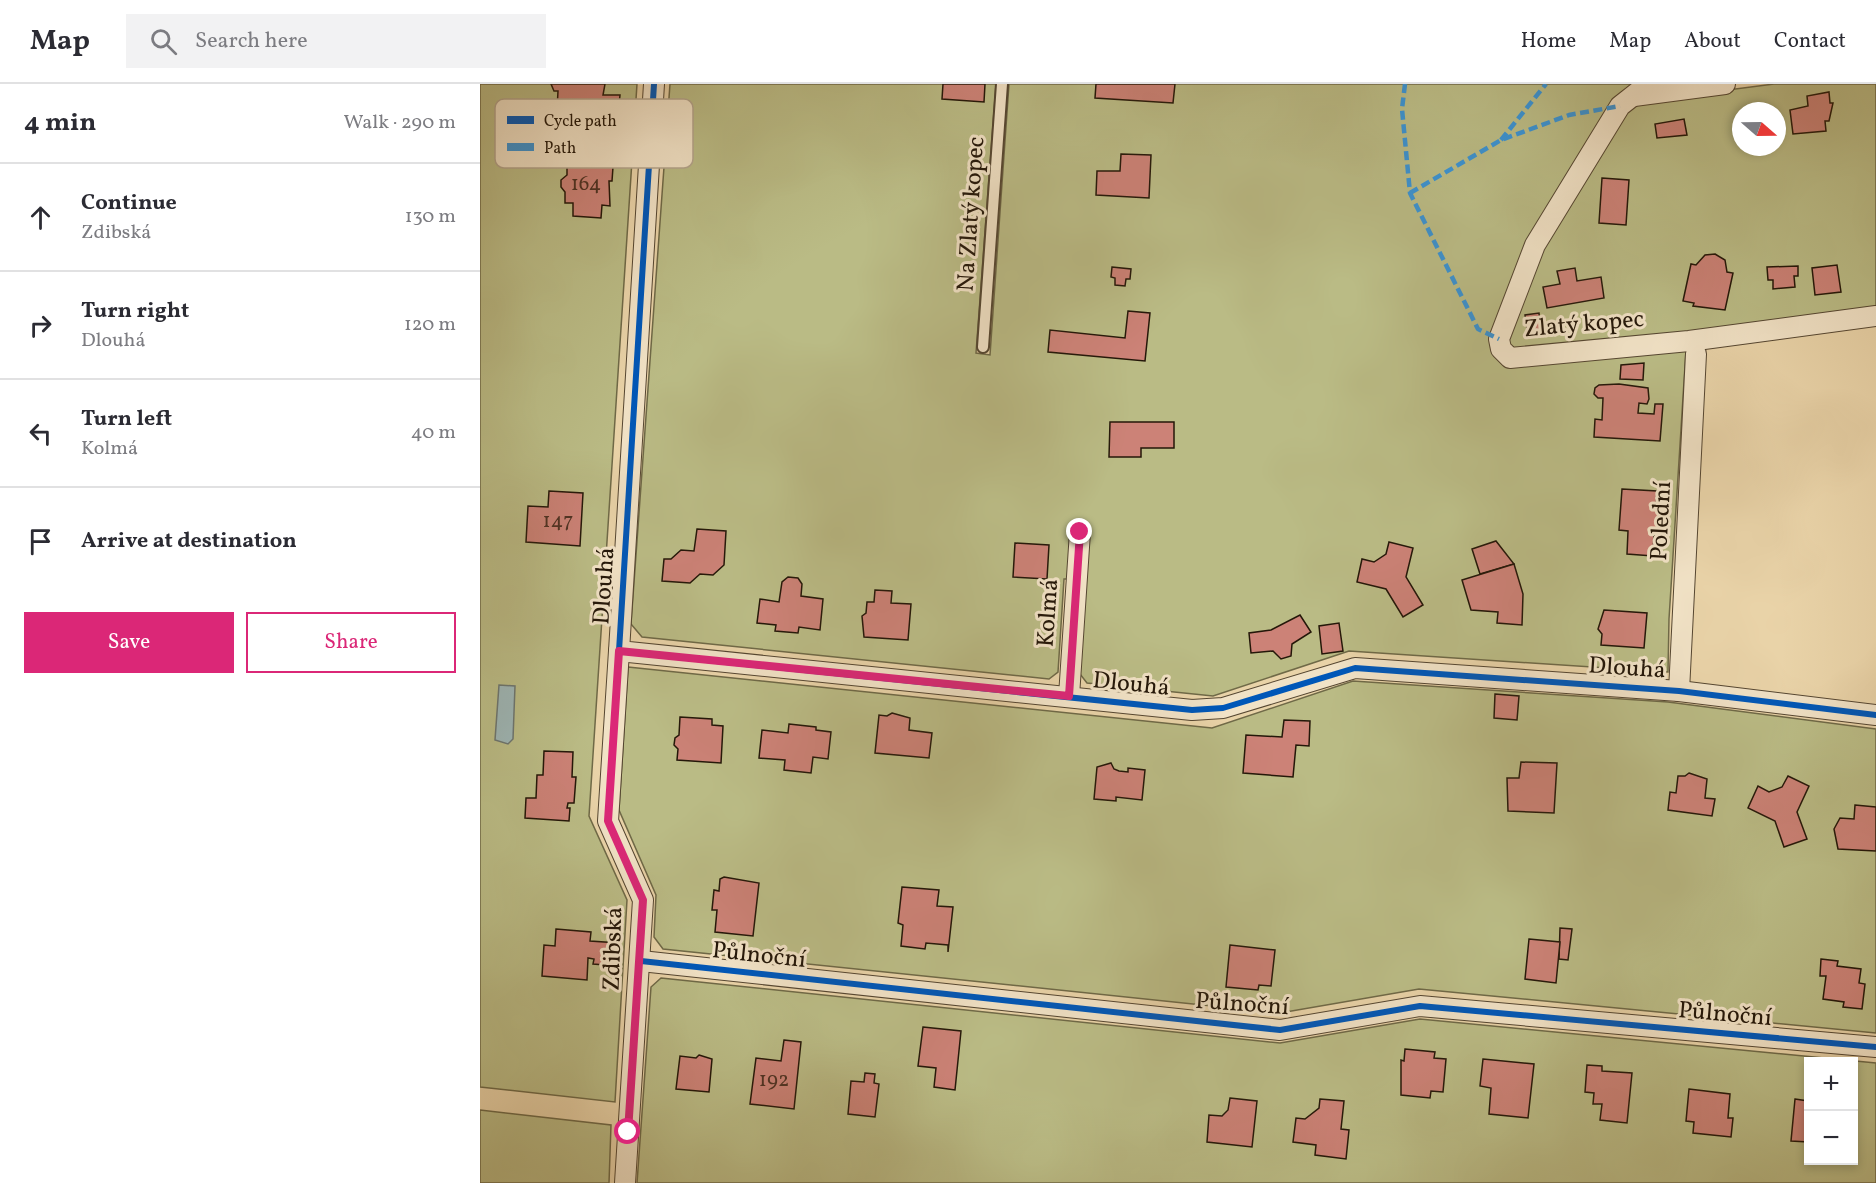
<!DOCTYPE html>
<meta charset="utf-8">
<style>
:root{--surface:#fff;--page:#f2f2f3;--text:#2b2b33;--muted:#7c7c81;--line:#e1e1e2;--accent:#db2777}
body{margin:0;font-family:Vollkorn,serif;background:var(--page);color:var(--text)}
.controls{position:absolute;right:18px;bottom:18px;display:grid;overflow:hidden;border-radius:0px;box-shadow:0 3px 9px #0003}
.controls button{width:54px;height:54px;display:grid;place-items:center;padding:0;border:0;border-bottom:2px solid var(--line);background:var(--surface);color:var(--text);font:30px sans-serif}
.compass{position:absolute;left:1252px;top:18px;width:54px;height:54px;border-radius:50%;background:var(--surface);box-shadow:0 3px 9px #0003;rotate:110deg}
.stop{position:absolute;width:18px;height:18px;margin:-14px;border:4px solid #db2777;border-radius:50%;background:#fff}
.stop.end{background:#db2777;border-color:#fff;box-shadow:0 2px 6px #0008}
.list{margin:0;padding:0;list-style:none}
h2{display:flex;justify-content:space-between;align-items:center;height:78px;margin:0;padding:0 24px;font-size:26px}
h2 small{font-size:20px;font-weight:400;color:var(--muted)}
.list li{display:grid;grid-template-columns:39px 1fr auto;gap:18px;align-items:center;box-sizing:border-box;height:108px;padding:0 24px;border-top:2px solid var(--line)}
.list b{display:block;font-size:22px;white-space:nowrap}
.list p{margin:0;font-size:20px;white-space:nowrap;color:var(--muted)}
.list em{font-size:20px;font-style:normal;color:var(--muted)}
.actions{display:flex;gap:12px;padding:18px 24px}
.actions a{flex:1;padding:14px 0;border:2px solid var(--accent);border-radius:0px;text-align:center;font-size:21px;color:var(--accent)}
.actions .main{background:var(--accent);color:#fff}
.icon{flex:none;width:33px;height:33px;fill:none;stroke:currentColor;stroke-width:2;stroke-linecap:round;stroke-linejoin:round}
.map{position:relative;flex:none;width:1396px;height:1099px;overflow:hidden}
header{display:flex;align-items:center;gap:36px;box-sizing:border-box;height:84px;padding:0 30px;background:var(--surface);border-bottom:2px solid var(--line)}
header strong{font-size:28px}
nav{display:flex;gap:33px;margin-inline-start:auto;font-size:21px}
.search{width:420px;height:54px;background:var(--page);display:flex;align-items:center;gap:15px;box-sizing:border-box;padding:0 21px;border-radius:0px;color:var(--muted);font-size:22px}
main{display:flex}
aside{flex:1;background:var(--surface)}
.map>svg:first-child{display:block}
.green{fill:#babb85;stroke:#6f6947;stroke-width:1.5;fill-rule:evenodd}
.water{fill:#9db5b4;stroke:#6d7670;stroke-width:1.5}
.building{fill:#cc8277;stroke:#241709;stroke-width:1.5}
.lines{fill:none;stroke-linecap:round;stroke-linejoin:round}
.lane-casing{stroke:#554631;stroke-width:14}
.street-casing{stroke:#554631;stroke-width:22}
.lane{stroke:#f1e2c6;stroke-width:10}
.street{stroke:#f1e2c6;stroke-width:20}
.quiet{stroke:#3b93d2;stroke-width:4.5;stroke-dasharray:9 4.5;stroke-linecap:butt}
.cycleway-casing{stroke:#f1e2c6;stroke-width:10}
.cycleway{stroke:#0057b8;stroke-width:6}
.route{stroke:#db2777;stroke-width:8}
.labels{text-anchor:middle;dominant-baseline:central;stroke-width:6;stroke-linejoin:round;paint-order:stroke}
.number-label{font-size:21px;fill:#4e3224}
.street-label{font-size:24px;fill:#241709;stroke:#f1e2c6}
.key{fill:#f1e2c6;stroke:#b4a58d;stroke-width:1.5}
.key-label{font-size:16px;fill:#241709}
</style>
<header>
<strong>Map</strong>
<div class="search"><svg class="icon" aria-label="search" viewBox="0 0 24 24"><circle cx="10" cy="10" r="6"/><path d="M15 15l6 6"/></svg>Search here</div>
<nav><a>Home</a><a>Map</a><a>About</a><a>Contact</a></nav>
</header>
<main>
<aside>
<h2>4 min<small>Walk · 290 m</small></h2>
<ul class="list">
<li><svg class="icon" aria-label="ahead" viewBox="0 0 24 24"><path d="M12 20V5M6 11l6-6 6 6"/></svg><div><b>Continue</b><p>Zdibská</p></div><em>130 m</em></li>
<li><svg class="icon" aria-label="right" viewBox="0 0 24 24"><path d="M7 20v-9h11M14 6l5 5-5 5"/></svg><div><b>Turn right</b><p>Dlouhá</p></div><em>120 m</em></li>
<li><svg class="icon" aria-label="left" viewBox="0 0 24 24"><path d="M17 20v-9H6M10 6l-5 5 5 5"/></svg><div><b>Turn left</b><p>Kolmá</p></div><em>40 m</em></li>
<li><svg class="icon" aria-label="arrive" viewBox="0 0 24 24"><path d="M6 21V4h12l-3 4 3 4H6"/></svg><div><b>Arrive at destination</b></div></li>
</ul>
<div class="actions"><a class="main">Save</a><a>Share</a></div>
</aside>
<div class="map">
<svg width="1396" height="1099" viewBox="0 0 1396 1099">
<rect width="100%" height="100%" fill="#e9d3a8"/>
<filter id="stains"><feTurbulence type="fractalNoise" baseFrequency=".00333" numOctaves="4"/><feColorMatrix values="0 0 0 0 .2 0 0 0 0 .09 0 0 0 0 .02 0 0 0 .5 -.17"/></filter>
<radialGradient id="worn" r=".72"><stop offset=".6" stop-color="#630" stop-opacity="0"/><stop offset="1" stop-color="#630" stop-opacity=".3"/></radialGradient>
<g class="green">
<path d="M0,0H157L109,732L147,816L135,1018L0,1003Z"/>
<path d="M190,0H516L496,269L510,271L529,0H1158L1155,18L1294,0H1396V224L1022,277L1206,266L1189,535L1188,588L869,567L733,612L607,599L600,590L606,495H584L578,588L569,595L162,553L151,540ZM1261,27H1297V63H1261Z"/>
<path d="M148,583L732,644L873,597L1188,618L1396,645V949L939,905L800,929L183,865L174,853L176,811L139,726Z"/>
<path d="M181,894L800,959L940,935L1396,979V1099H157L171,903ZM1328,978H1374V1076H1328Z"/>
<path d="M0,1026L131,1041L129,1099H0Z"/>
</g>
<path class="water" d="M19,601L35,602L33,655L28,660L15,656Z"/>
<g class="building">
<path d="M71,0H125L123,11H140L136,49L70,45L71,26H77L78,7H74Z"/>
<path d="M463,0H505L504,18L462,15Z"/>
<path d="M616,0H695L693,19L615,14Z"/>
<path d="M1349,8L1350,19H1353L1349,37H1345L1346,47L1313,50L1310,26L1328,22L1327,12Z"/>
<path d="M1204,35L1207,51L1177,54L1175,40Z"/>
<path d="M641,70L671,71L669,114L616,111L617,87H640Z"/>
<path d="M87,80L133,83L132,97H129L130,122L122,121L121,134L93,132V119H85V108L81,103V96L87,91Z"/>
<path d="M1122,94L1149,96L1146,141L1119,139Z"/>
<path d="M1235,170L1245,176L1247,188L1253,189L1245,226L1213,222L1214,219L1203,217L1211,180L1216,181L1225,171Z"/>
<path d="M1357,181L1361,208L1335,211L1332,184Z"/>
<path d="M1318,182V192H1314L1315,203L1293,205V196H1288L1287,183Z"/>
<path d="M632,183L651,185L650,195H646L645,202L635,201V194L631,193Z"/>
<path d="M1095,184L1097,197L1121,193L1124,214L1067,224L1063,203L1080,200L1077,187Z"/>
<path d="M648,227L670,229L665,277L568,268L570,246L645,254Z"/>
<path d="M1059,229L1061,251L1048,253L1045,231Z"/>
<path d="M1164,279L1163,296L1140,295L1141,281Z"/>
<path d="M1139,300L1168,304L1169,315L1167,320L1159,319L1158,329L1174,330L1175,320H1183L1180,357L1114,353L1115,335L1122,336L1123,314H1118L1114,310L1115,304L1119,301Z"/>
<path d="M630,338H694V364H661V373H629Z"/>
<path d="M1142,405L1177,407L1176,423H1185L1183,449L1174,448L1173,472L1147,470L1148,447L1139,446Z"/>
<path d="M69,407L103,409L100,462L46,458L48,422L68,423Z"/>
<path d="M217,445L246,447L244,481L233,491L220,490L210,499L182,497L184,475H191L201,466L214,467Z"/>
<path d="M1016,457L1034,480L1000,490L992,465Z"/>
<path d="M909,458L933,464L926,493L943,521L923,533L906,505L877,498L882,475L894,478L906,470Z"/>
<path d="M535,459L569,461L567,495L533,493Z"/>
<path d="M1034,480L1043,510L1042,541L1017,539L1018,528L991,526L982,496Z"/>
<path d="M308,493L318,494L322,500L321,512L343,515L340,546L319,543L318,549L295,547L296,541L277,539L280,515L299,518L302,498Z"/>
<path d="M395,506L412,507L411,519L431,520L428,556L384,553L382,532L386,529L387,518H394Z"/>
<path d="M1124,526L1167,529L1164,564L1121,561L1122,550L1118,545Z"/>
<path d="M820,531L831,548L812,560L811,572L801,575L793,567L771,569L769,549L791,546Z"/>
<path d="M859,539L863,567L842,570L839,542Z"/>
<path d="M1015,610L1039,612L1037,636L1014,634Z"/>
<path d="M412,629L430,634L429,646L452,649L449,674L395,669L399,631L407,632Z"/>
<path d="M200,633L232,635V641L243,642L241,679L197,676L198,665L194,661L195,654L199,651Z"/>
<path d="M804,636L830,637L829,662L816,661L813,693L763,689L766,651L802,653Z"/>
<path d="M309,640L336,643V646L351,648L348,675L333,673L331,689L304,686L305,676L279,674L282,646L308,649Z"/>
<path d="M64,667L93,668L92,693H96L94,719H88L87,724H90L89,737L45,734L46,714H56L57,691H63Z"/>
<path d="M1041,678L1077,679L1074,729L1028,727L1027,694H1039Z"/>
<path d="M631,679L634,685L639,687L648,688V684L665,686L662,716L636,713V717L614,715L617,683Z"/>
<path d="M1209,689L1227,695L1225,714L1235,715L1232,732L1188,726L1190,708L1196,709L1198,692H1205Z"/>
<path d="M1308,692L1329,702L1317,728L1327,755L1304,763L1295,737L1268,724L1278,702L1289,708L1302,703Z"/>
<path d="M1375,721L1396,723V767L1358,765L1354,745L1360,734L1374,735Z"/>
<path d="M244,793L279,799L273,852L235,848L237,826H232L234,806L239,807L240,795Z"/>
<path d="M422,803L459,806L457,822L473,823L468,868V861L446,859L445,865L421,862L423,841L418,839Z"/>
<path d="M1080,844L1092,845L1088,876L1079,875Z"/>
<path d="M76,845L111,848L110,857L139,859L138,882L113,880L114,875L108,874L107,896L62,892L64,861L75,862Z"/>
<path d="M1049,855L1080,858L1076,899L1045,895Z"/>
<path d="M750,861L795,866L791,902L779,901L778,906L746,903Z"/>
<path d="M1341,875L1358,877L1357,882L1381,885L1379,899L1385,900L1382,925L1363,923L1364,918L1343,915L1346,892H1340Z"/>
<path d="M443,943L481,947L475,1006L454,1003L456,984L438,982Z"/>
<path d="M304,956L321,958L314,1025L270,1020L276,974L301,977Z"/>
<path d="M925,965L955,968L954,974L966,975L963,1008L951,1007L950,1014L921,1011V976L924,977Z"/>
<path d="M219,971L232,975L229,1008L196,1005L200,972L216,974Z"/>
<path d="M1003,975L1054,980L1048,1034L1009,1030L1011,1004L1000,1002Z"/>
<path d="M1107,981L1122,982V987L1152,989L1147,1039L1120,1036L1122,1020H1113L1114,1009L1105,1008Z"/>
<path d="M385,989L395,990L394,999L399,1000L395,1033L368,1030L371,997L384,998Z"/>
<path d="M1209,1005L1250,1010L1248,1034H1253L1251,1053L1213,1049L1214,1038L1206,1037Z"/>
<path d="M750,1014L777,1017L772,1063L727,1058L729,1031L742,1032L748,1026Z"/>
<path d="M840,1015L864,1017L861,1045L869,1046L866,1075L835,1071L836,1061L813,1058L816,1034L825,1035L839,1024Z"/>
<path d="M1315,1015L1328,1017V1058L1311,1057Z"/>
</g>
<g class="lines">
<g class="lane-casing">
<path id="lane" d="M503,263L522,0"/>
</g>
<g class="street-casing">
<g id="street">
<path d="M174,0L139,567L712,626L743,624L875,584L1199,607L1396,631"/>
<path d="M1168,0L1140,22L1055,161L1019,255L1021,265L1030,274L1209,257L1396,232"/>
<path d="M1154,12L1245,0"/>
<path d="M139,567L128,737L163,816L145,1099"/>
<path d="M1199,607L1216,270"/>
<path d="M589,612L600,448"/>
<path d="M161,877L800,946L940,922L1396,963"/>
</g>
</g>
<use href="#lane" class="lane"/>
<use href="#street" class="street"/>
<g class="quiet">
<path d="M925,0L922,25L930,109L998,245L1019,255"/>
<path d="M1021,56L1066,0"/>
<path d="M930,109L1021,56L1089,31L1140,22"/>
</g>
<g class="cycleway-casing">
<g id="cycleway">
<path d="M174,0L139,567L712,626L743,624L875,584L1199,607L1396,631"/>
<path d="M161,877L800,946L940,922L1396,963"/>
</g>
</g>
<use href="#cycleway" class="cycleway"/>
</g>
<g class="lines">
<path class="route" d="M148,1048L163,816L128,737L139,567L589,612L600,448"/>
</g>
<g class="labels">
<g class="number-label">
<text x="106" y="100">164</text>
<text x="78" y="437">147</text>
<text x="294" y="996">192</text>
</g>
<g class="street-label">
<text transform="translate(492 130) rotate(-86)">Na Zlatý kopec</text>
<text transform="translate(1104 241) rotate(-5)">Zlatý kopec</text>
<text transform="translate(1182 437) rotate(-87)">Polední</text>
<text transform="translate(125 502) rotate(-86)">Dlouhá</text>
<text transform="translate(569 529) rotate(-86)">Kolmá</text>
<text transform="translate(1147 585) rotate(4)">Dlouhá</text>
<text transform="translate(651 601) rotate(6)">Dlouhá</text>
<text transform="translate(134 865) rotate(-88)">Zdibská</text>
<text transform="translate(279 872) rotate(6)">Půlnoční</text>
<text transform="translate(762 921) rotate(4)">Půlnoční</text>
<text transform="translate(1245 931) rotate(5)">Půlnoční</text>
</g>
</g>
<rect x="15" y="15" width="198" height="69" rx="9" class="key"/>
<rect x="27" y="32" width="27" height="8" fill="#0057b8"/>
<rect x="27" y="59" width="27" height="8" fill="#3b93d2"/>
<g class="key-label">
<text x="64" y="42">Cycle path</text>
<text x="64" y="69">Path</text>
</g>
<rect width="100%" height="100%" filter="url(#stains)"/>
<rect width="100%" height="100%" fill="url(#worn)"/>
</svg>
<div class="controls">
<button>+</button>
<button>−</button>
</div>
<svg class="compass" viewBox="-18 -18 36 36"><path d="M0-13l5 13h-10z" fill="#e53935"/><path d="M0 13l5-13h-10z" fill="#7c7c81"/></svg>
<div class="stop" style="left:148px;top:1048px"></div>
<div class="stop end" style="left:600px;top:448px"></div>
</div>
</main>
